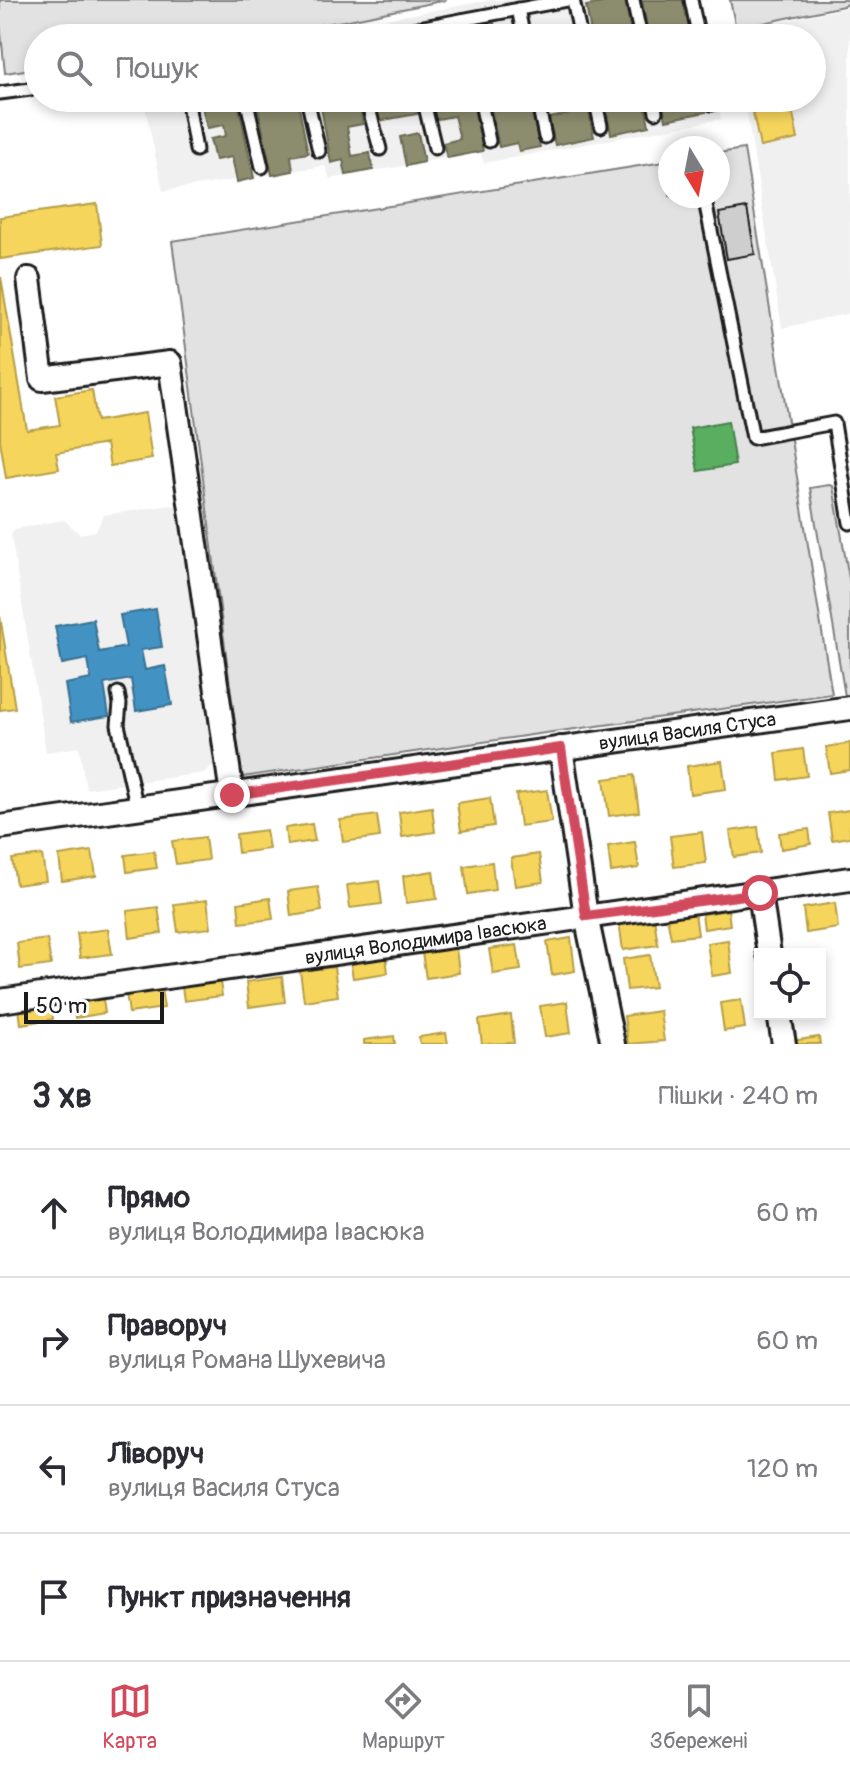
<!DOCTYPE html>
<html lang="uk">
<meta charset="utf-8">
<style>
:root{--surface:#fff;--page:#f7f7f7;--text:#2b2b33;--muted:#7c7c81;--line:#e1e1e2;--accent:#d1495b}
body{margin:0;font-family:Pangolin,sans-serif;background:var(--page);color:var(--text)}
.controls{position:absolute;right:24px;bottom:24px;display:grid;overflow:hidden;border-radius:0px;box-shadow:0 4px 12px #0003}
.controls button{width:72px;height:72px;display:grid;place-items:center;padding:0;border:0;border-bottom:2px solid var(--line);background:var(--surface);color:var(--text);font:40px sans-serif}
.compass{position:absolute;left:658px;top:136px;width:72px;height:72px;border-radius:50%;background:var(--surface);box-shadow:0 4px 12px #0003;rotate:170deg}
.scale{position:absolute;left:24px;bottom:20px;width:140px;box-sizing:border-box;padding-left:8px;border:4px solid #1c1c1c;border-top:0;font-size:22px;line-height:28px;white-space:nowrap;color:#1c1c1c;-webkit-text-stroke:6px #fff;paint-order:stroke}
.stop{position:absolute;width:24px;height:24px;margin:-18px;border:6px solid #d1495b;border-radius:50%;background:#fff}
.stop.end{background:#d1495b;border-color:#fff;box-shadow:0 2px 8px #0008}
.list{margin:0;padding:0;list-style:none}
h2{display:flex;justify-content:space-between;align-items:center;height:104px;margin:0;padding:0 32px;font-size:34px}
h2 small{font-size:26px;font-weight:400;color:var(--muted)}
.list li{display:grid;grid-template-columns:52px 1fr auto;gap:24px;align-items:center;box-sizing:border-box;height:128px;padding:0 32px;border-top:2px solid var(--line)}
.list b{display:block;font-size:30px;white-space:nowrap}
.list p{margin:0;font-size:26px;white-space:nowrap;color:var(--muted)}
.list em{font-size:26px;font-style:normal;color:var(--muted)}
.icon{flex:none;width:44px;height:44px;fill:none;stroke:currentColor;stroke-width:2;stroke-linecap:round;stroke-linejoin:round}
.map{position:relative;flex:none;width:850px;height:1044px;overflow:hidden}
.search{position:absolute;background:var(--surface);box-shadow:0 4px 12px #0003;left:24px;right:24px;top:24px;height:88px;display:flex;align-items:center;gap:20px;box-sizing:border-box;padding:0 28px;border-radius:44px;color:var(--muted);font-size:30px}
.sheet{height:616px;background:var(--surface)}
nav{display:flex;justify-content:space-around;align-items:center;box-sizing:border-box;height:112px;border-top:2px solid var(--line);background:var(--surface);font-size:22px;color:var(--muted)}
nav a{display:grid;justify-items:center;gap:4px}
nav .on{color:var(--accent)}
.map>svg:first-child{display:block}
.built{fill:#f0f0f0}
.green{fill:#e2e2e2;stroke:#7f7f7f;stroke-width:2}
.homes{fill:#f6d55c;stroke:#b59e49;stroke-width:2}
.schools{fill:#4393c3;stroke:#376f91;stroke-width:2}
.public{fill:#5aae61;stroke:#47824c;stroke-width:2}
.industry{fill:#8c8c6e;stroke:#6a6a55;stroke-width:2}
.building{fill:#cecece;stroke:#1c1c1c;stroke-width:2}
.lines{fill:none;stroke-linecap:round;stroke-linejoin:round}
.service-casing{stroke:#1c1c1c;stroke-width:17}
.minor-casing{stroke:#1c1c1c;stroke-width:28}
.service{stroke:#fff;stroke-width:11}
.minor{stroke:#fff;stroke-width:22}
.route{stroke:#d1495b;stroke-width:10}
.labels{text-anchor:middle;dominant-baseline:central;stroke-width:8;stroke-linejoin:round;paint-order:stroke}
.street-label{font-size:20px;fill:#1c1c1c;stroke:#fff}
</style>
<div class="map">
<svg width="850" height="1044" viewBox="0 0 850 1044">
<rect width="100%" height="100%" fill="#fff"/>
<filter id="ink" filterUnits="userSpaceOnUse"><feTurbulence type="fractalNoise" baseFrequency=".0125" numOctaves="2"/><feDisplacementMap in="SourceGraphic" scale="16" xChannelSelector="R" yChannelSelector="G"/><feConvolveMatrix kernelMatrix="1 2 1 2 8 2 1 2 1" color-interpolation-filters="sRGB"/></filter>
<g filter="url(#ink)">
<g class="built">
<path d="M491,0H700L706,38H281Z"/>
<path d="M850,7V313L782,328L746,108L754,106L753,98H812V38H745L743,30Z"/>
<path d="M143,98H717L721,119L484,163L480,152L330,179L325,166L163,191Z"/>
<path d="M172,505L178,508L216,763L204,773L86,789L79,747L46,752L11,535L15,529L64,520L80,534L96,531L104,515Z"/>
</g>
<g class="green">
<path d="M0,0H446L344,21L232,38H38V68L5,73L0,23Z"/>
<path d="M730,0H850V3L843,6L736,29Z"/>
<path d="M744,149L832,694L538,734L242,777L172,241L670,161V196H718V153Z"/>
<path d="M829,485L833,486L850,584V695L845,696L810,488Z"/>
</g>
<g class="homes">
<path d="M750,98H811V100L791,104L798,139L760,147Z"/>
<path d="M97,204L102,245L0,259V217Z"/>
<path d="M1,277L27,430L60,425L55,396L92,390L97,421L145,413L152,459L110,466L106,444L56,453L59,469L6,478L0,440Z"/>
<path d="M0,616L15,708L0,710Z"/>
<path d="M850,743V770L830,773L826,747Z"/>
<path d="M803,749L807,776L779,780L776,753Z"/>
<path d="M722,761L726,789L690,794L687,766Z"/>
<path d="M634,775L639,812L609,816L604,779Z"/>
<path d="M547,790L552,822L520,826L516,794Z"/>
<path d="M490,798L494,826L461,831L457,803Z"/>
<path d="M432,807L435,832L402,837L399,812Z"/>
<path d="M850,810V837L832,840L828,813Z"/>
<path d="M377,815L380,837L343,842L340,820Z"/>
<path d="M312,824L315,841L287,845L285,828Z"/>
<path d="M758,827L761,853L734,857L730,831Z"/>
<path d="M809,829L811,844L781,849L779,833Z"/>
<path d="M266,830L269,849L238,853L236,834Z"/>
<path d="M702,832L706,863L674,867L670,836Z"/>
<path d="M205,837L208,860L176,864L172,841Z"/>
<path d="M635,842L639,868L611,872L608,846Z"/>
<path d="M92,851L96,876L62,881L59,856Z"/>
<path d="M154,851L157,868L127,872L125,855Z"/>
<path d="M539,854L543,882L515,886L511,858Z"/>
<path d="M42,855L46,881L16,885L12,859Z"/>
<path d="M492,862L495,890L468,894L464,866Z"/>
<path d="M433,871L437,899L406,903L403,876Z"/>
<path d="M379,881L382,904L350,908L347,885Z"/>
<path d="M318,887L322,911L291,916L288,891Z"/>
<path d="M270,898L273,919L240,923L238,903Z"/>
<path d="M207,900L211,928L178,932L174,904Z"/>
<path d="M835,903L838,928L806,933L803,908Z"/>
<path d="M158,907L162,933L130,938L127,911Z"/>
<path d="M728,910L730,925L704,929L702,914Z"/>
<path d="M695,913L698,935L671,938L667,917Z"/>
<path d="M654,917L658,945L623,950L619,922Z"/>
<path d="M108,929L112,954L80,958L77,933Z"/>
<path d="M571,938L575,971L552,975L547,942Z"/>
<path d="M47,939L51,965L20,969L17,943Z"/>
<path d="M728,940L732,973L712,976L707,943Z"/>
<path d="M517,945L521,970L493,974L489,949Z"/>
<path d="M385,948L388,973L353,978L349,953Z"/>
<path d="M456,948L459,973L426,978L422,953Z"/>
<path d="M650,955L655,987L627,990L623,959Z"/>
<path d="M334,967L338,996L304,1001L300,971Z"/>
<path d="M219,975L222,996L184,1001L181,980Z"/>
<path d="M282,977L285,1002L249,1007L246,982Z"/>
<path d="M160,982L164,1008L129,1013L125,986Z"/>
<path d="M102,992L105,1013L75,1018L72,996Z"/>
<path d="M50,998L53,1019L21,1024L18,1002Z"/>
<path d="M741,1000L745,1028L724,1031L720,1003Z"/>
<path d="M567,1002L571,1033L545,1037L540,1006Z"/>
<path d="M660,1011L664,1041L628,1044L624,1016Z"/>
<path d="M511,1015L514,1043L482,1044L479,1020Z"/>
<path d="M446,1033L448,1044H420L419,1037Z"/>
<path d="M394,1036L395,1044H364V1040Z"/>
<path d="M819,1037L820,1044H792L791,1041Z"/>
</g>
<path class="schools" d="M156,609L162,647L141,650L145,670L165,666L172,705L136,711L131,679L104,684L109,716L71,722L65,684L91,679L88,659L62,664L55,626L93,619L99,652L126,647L120,615Z"/>
<path class="public" d="M728,421L735,465L698,471L690,428Z"/>
<g class="industry">
<path d="M619,0H625L632,38H592L586,6Z"/>
<path d="M642,0H683L691,38H649Z"/>
<path d="M494,23L497,35L516,32L517,38H476L474,27Z"/>
<path d="M457,29L459,38H416V37Z"/>
<path d="M572,33L573,38H554V37Z"/>
<path d="M200,98H237L254,178L237,182L232,157L215,160L210,139L226,136L224,125L207,128Z"/>
<path d="M256,98H297L308,153L291,156L293,171L272,175Z"/>
<path d="M335,98L358,99L363,124L347,127L352,156L370,153L373,170L346,175L343,160L331,163L321,107L336,104Z"/>
<path d="M374,98H414L417,114L378,121Z"/>
<path d="M428,98H472L483,151L447,158L443,143L460,139L454,116L432,120Z"/>
<path d="M489,98H529L540,147L519,151L517,143L499,147Z"/>
<path d="M565,98H586L594,137L555,145L549,118L569,114Z"/>
<path d="M604,98H644L649,126L611,134Z"/>
<path d="M661,98H703L706,112L666,120Z"/>
<path d="M418,133L424,162L406,166L400,137Z"/>
</g>
<path class="building" d="M747,208L755,254L727,259L719,213Z"/>
<g class="lines">
<g class="service-casing">
<g id="service">
<path d="M573,0L581,38"/>
<path d="M633,0L641,38"/>
<path d="M691,0L699,38"/>
<path d="M518,9L524,38"/>
<path d="M462,20L466,38"/>
<path d="M365,38L567,0"/>
<path d="M0,93L38,88"/>
<path d="M187,98L196,150"/>
<path d="M246,98L262,167"/>
<path d="M307,98L319,151"/>
<path d="M366,98L380,149"/>
<path d="M423,98L435,148"/>
<path d="M480,98L489,141"/>
<path d="M537,98L545,137"/>
<path d="M595,98L601,126"/>
<path d="M653,98L656,112"/>
<path d="M711,98L712,104"/>
<path d="M704,196L753,438L834,423L850,523"/>
<path d="M118,693L120,704L118,725L137,808"/>
</g>
</g>
<g class="minor-casing">
<g id="minor">
<path d="M29,279L42,379L170,363L232,795"/>
<path d="M561,748L586,916L613,1044"/>
<path id="s1" d="M0,827L850,708"/>
<path d="M760,893L769,954"/>
<path id="s2" d="M0,1001L850,879"/>
<path d="M779,1014L784,1044"/>
</g>
</g>
<use href="#service" class="service"/>
<use href="#minor" class="minor"/>
</g>
</g>
<g class="lines" filter="url(#ink)">
<path class="route" d="M232,795L561,748L586,916L760,893"/>
</g>
<g class="labels">
<g class="street-label">
<text stroke="none"><textPath href="#s1" startOffset="694">вулиця Василя Стуса</textPath></text>
<text stroke="none"><textPath href="#s2" startOffset="430">вулиця Володимира Івасюка</textPath></text>
</g>
</g>
</svg>
<div class="controls">
<button><svg class="icon" aria-label="locate" viewBox="0 0 24 24"><circle cx="12" cy="12" r="6"/><path d="M12 2v4M12 18v4M2 12h4M18 12h4"/></svg></button>
</div>
<svg class="compass" viewBox="-18 -18 36 36"><path d="M0-13l5 13h-10z" fill="#e53935"/><path d="M0 13l5-13h-10z" fill="#7c7c81"/></svg>
<div class="scale">50 m</div>
<div class="stop" style="left:760px;top:893px"></div>
<div class="stop end" style="left:232px;top:795px"></div>
<div class="search"><svg class="icon" aria-label="search" viewBox="0 0 24 24"><circle cx="10" cy="10" r="6"/><path d="M15 15l6 6"/></svg>Пошук</div>
</div>
<section class="sheet">
<h2>3 хв<small>Пішки · 240 m</small></h2>
<ul class="list">
<li><svg class="icon" aria-label="ahead" viewBox="0 0 24 24"><path d="M12 20V5M6 11l6-6 6 6"/></svg><div><b>Прямо</b><p>вулиця Володимира Івасюка</p></div><em>60 m</em></li>
<li><svg class="icon" aria-label="right" viewBox="0 0 24 24"><path d="M7 20v-9h11M14 6l5 5-5 5"/></svg><div><b>Праворуч</b><p>вулиця Романа Шухевича</p></div><em>60 m</em></li>
<li><svg class="icon" aria-label="left" viewBox="0 0 24 24"><path d="M17 20v-9H6M10 6l-5 5 5 5"/></svg><div><b>Ліворуч</b><p>вулиця Василя Стуса</p></div><em>120 m</em></li>
<li><svg class="icon" aria-label="arrive" viewBox="0 0 24 24"><path d="M6 21V4h12l-3 4 3 4H6"/></svg><div><b>Пункт призначення</b></div></li>
</ul>
</section>
<nav>
<a class="on"><svg class="icon" aria-label="map" viewBox="0 0 24 24"><path d="M3 6l6-2 6 2 6-2v14l-6 2-6-2-6 2zM9 4v14M15 6v14"/></svg>Карта</a>
<a><svg class="icon" aria-label="directions" viewBox="0 0 24 24"><path d="M12 3l9 9-9 9-9-9zM9 14v-3h6M13 9l2 2-2 2"/></svg>Маршрут</a>
<a><svg class="icon" aria-label="saved" viewBox="0 0 24 24"><path d="M7 4h10v16l-5-4-5 4z"/></svg>Збережені</a>
</nav>
